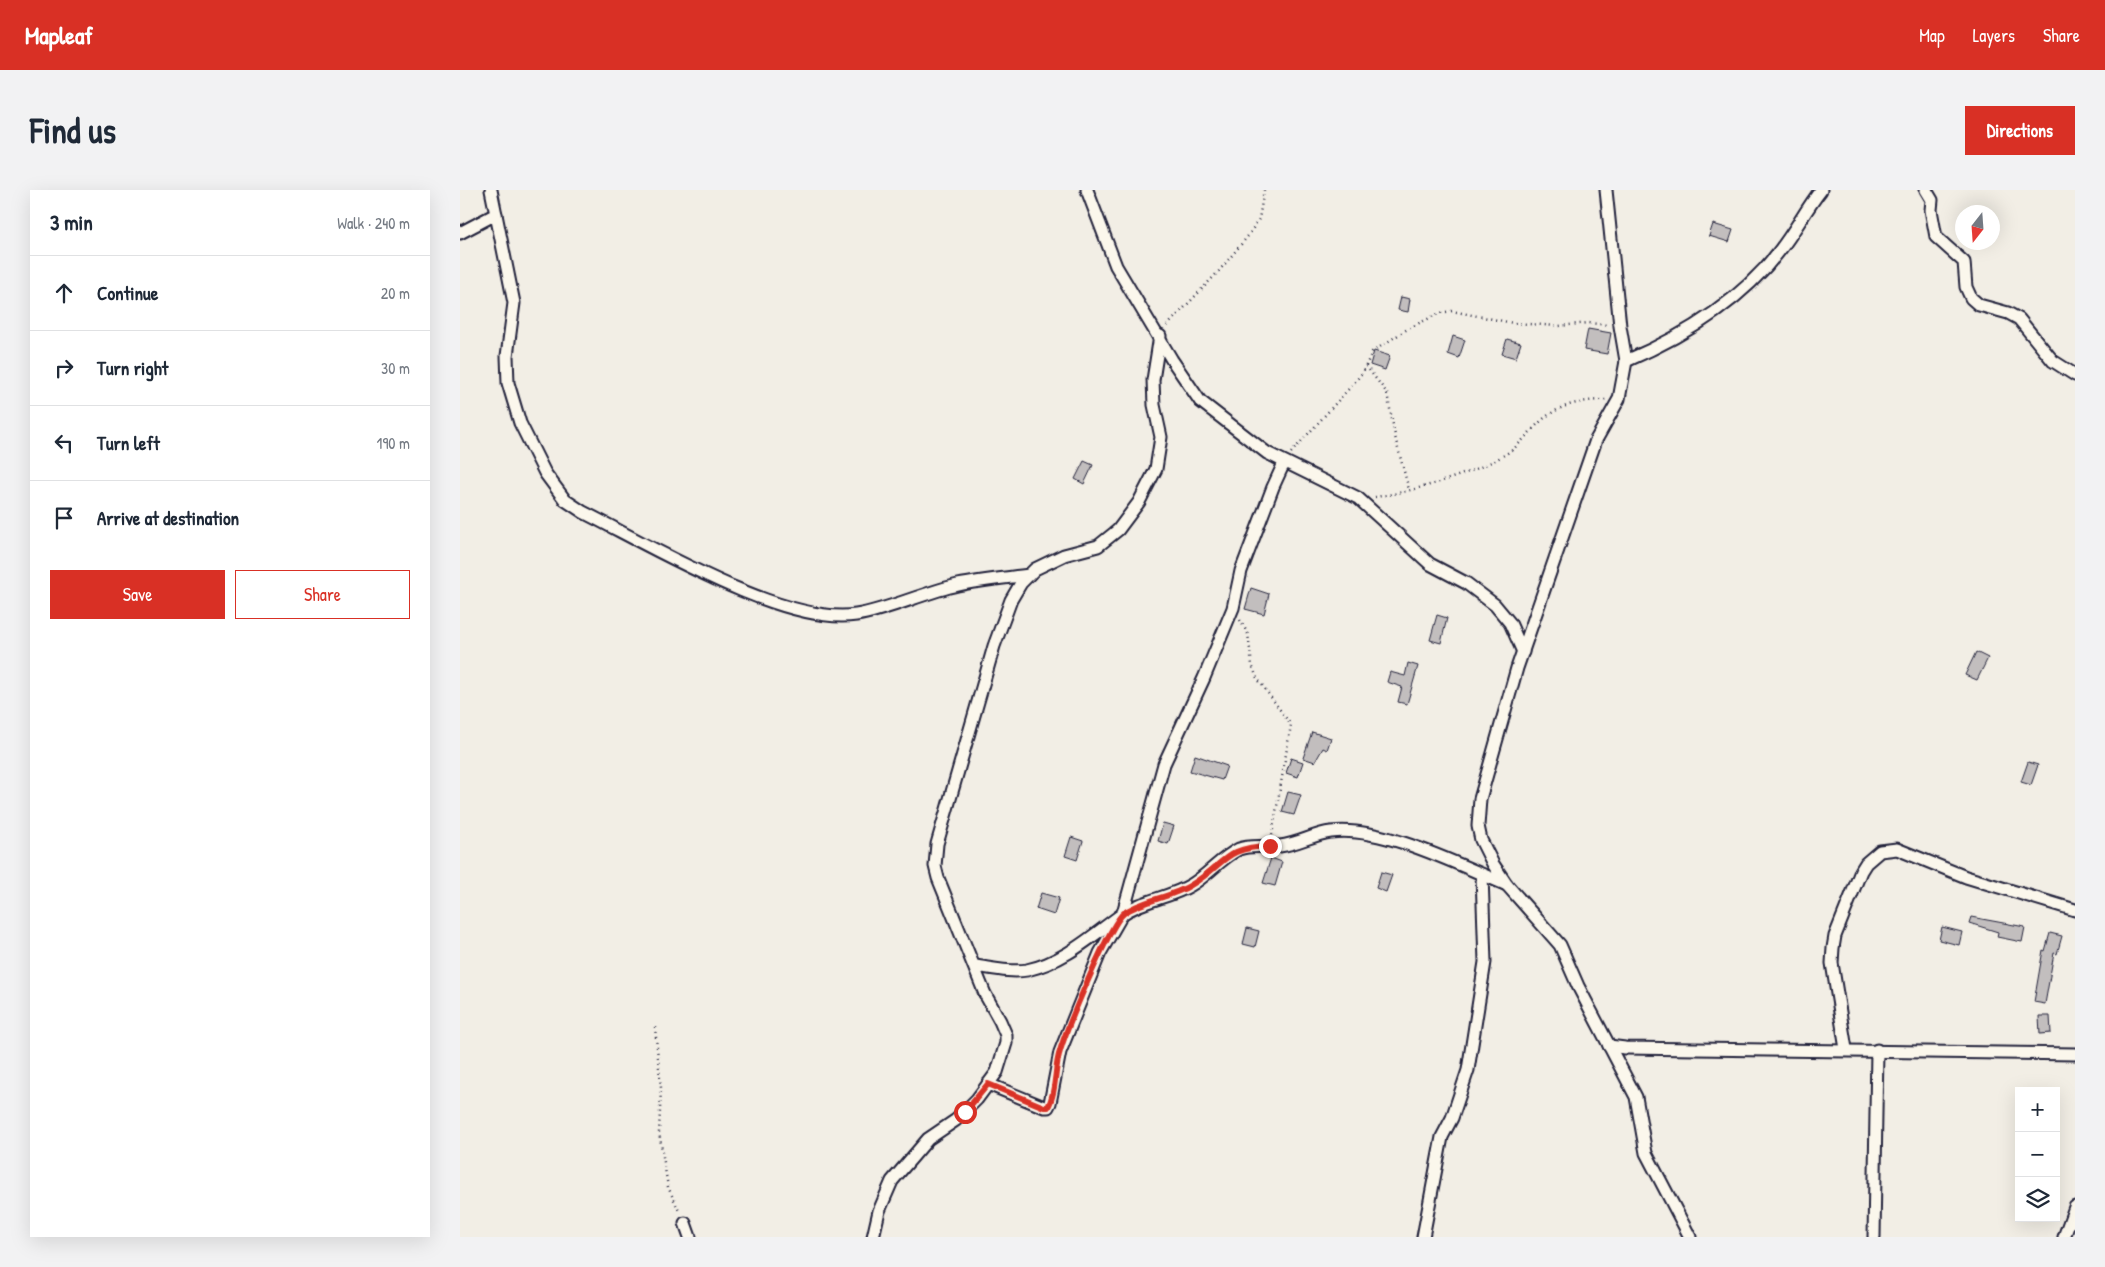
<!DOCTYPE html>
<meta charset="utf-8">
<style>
:root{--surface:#fff;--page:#f2f2f3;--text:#1f2937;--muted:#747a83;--line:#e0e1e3;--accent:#d93025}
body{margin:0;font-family:"Patrick Hand",sans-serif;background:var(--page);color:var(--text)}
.controls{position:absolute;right:15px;bottom:15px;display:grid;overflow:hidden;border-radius:0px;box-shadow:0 5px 20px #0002}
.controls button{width:45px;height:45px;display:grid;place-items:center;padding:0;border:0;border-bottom:1px solid var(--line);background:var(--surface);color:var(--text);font:25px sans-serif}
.compass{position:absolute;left:1495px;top:15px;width:45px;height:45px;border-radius:50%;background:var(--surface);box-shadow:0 5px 20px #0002;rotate:197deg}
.stop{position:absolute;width:15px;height:15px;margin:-11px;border:4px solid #d93025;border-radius:50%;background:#fff}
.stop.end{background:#d93025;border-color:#fff;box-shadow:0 1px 5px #0008}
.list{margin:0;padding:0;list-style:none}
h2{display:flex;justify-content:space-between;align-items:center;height:65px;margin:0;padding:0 20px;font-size:21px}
h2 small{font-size:16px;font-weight:400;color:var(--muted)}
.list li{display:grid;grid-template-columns:32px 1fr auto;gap:15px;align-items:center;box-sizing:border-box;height:75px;padding:0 20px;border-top:1px solid var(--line)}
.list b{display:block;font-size:19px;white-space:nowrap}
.list em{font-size:16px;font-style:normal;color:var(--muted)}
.actions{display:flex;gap:10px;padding:15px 20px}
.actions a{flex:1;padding:11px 0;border:1px solid var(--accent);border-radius:0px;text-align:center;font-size:18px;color:var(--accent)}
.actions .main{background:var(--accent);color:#fff}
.icon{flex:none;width:28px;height:28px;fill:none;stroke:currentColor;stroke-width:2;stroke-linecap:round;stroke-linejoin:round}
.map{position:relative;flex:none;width:1615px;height:1047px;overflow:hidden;border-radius:0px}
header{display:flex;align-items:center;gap:30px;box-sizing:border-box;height:70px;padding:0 25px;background:var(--accent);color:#fff}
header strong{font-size:24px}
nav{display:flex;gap:28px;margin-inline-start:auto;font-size:18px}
.intro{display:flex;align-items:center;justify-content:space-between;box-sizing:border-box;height:120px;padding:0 30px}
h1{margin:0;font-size:35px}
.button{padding:12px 22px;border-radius:0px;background:var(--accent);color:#fff;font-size:18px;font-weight:700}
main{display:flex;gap:30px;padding:0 30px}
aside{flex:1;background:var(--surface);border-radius:0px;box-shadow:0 5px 20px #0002}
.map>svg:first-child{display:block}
.building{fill:#c2bebe;stroke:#22223b}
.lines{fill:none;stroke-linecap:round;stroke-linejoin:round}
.street-casing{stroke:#22223b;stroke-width:15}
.path{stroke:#22223b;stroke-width:2.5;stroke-dasharray:1 4;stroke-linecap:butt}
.street{stroke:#fbf7ec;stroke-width:11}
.route{stroke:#d93025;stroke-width:6}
</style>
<header>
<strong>Mapleaf</strong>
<nav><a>Map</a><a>Layers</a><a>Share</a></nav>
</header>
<div class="intro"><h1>Find us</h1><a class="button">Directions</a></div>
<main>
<aside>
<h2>3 min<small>Walk · 240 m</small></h2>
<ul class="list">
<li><svg class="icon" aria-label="ahead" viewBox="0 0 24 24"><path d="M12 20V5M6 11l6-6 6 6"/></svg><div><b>Continue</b></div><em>20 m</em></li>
<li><svg class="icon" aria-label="right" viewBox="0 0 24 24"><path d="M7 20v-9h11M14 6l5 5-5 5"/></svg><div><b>Turn right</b></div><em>30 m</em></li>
<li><svg class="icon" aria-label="left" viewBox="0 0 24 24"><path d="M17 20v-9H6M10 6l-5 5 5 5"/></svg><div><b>Turn left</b></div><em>190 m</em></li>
<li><svg class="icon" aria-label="arrive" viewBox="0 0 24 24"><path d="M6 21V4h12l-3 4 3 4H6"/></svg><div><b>Arrive at destination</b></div></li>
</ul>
<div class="actions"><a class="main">Save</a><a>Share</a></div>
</aside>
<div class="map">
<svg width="1615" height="1047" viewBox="0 0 1615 1047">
<rect width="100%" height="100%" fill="#f2eee5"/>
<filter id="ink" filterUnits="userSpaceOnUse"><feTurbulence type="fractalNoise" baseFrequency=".02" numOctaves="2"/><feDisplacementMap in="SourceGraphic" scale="10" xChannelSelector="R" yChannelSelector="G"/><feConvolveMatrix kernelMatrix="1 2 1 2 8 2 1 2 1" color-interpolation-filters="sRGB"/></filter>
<g filter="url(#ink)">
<g class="building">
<path d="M1253,34L1273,40L1269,52L1249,46Z"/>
<path d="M941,107L950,109L948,122L938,120Z"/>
<path d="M1128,139L1151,143L1147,164L1124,160Z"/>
<path d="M993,146L1005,150L999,168L988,164Z"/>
<path d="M1047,149L1061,153L1056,168L1042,164Z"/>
<path d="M914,161L930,166L925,180L910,175Z"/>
<path d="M624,271L633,275L624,294L615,289Z"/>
<path d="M791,398L809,404L804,424L785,419Z"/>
<path d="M977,425L987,428L981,453L970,450Z"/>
<path d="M1516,462L1528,468L1517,490L1505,485Z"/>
<path d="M948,473L958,476L947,514L938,512L942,497L927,492L930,482L945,486Z"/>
<path d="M852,542L871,548L867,560L863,558L855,572L843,568Z"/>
<path d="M735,565L767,576L762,590L730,581Z"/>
<path d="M831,568L843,572L838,587L826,583Z"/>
<path d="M1568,572L1578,575L1571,595L1561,592Z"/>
<path d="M828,602L841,605L834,625L822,622Z"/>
<path d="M703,633L714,636L708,654L698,651Z"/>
<path d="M611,647L623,651L617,670L605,666Z"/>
<path d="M811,668L822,672L815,696L803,693Z"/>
<path d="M921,682L932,685L926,702L916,698Z"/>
<path d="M581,703L599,708L594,725L576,719Z"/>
<path d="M1511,727L1565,737L1562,752L1537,747L1538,742L1509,733Z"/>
<path d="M1482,737L1502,742L1499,755L1479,750Z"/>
<path d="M787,738L799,741L795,757L783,754Z"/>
<path d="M1590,743L1602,746L1597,764L1594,763L1585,814L1574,812L1583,760L1585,761Z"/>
<path d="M1579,826H1590L1591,843L1580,844Z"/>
</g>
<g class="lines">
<g class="street-casing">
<g id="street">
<path d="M31,0L54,113L47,166L48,193L60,233L85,283L105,310L123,322C189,355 324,436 396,425C428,420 465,402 498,395C521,390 546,388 569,385"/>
<path d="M627,0L656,76L712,170L740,211L807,263L898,308L970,374L1006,393L1035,415L1050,433L1063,462"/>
<path d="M1146,0L1160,136L1166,171L1159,209L1136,250L1057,478L1020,609L1018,636L1021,650L1033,674L1047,695L1100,755L1118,796L1176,907L1186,963L1230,1047"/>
<path d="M1466,0L1472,10L1471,20L1476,47L1504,72L1506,97L1511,108L1519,115L1548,123L1559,129L1593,171L1615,185"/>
<path d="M0,43L36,24"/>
<path d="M1166,171C1225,146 1281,111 1320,60C1335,41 1346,19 1361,0"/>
<path d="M515,776C531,778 551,783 567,780C604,772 632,746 661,725C681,710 710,708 731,695C748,685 761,668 779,659C791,654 807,658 820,656C838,654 854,644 871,642C921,635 1001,676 1047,695"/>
<path d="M1149,856L1165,858L1615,864"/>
<path d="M1386,859L1372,773L1373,758L1375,746L1401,681L1406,673L1420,661L1437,659L1506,687L1615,720"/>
<path d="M528,894L584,917H588L590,913L600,862L640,763L663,723L704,574L744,488L773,418L781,381L813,297L824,273"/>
<path d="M225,1033L230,1047"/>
<path d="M413,1047L419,1021L432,991L468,949L496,930L517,909L537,882L546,853V845L540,831L525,804L478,688L475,676L477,654L534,456L551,410L561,393L575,379L604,365L638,356L658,340L679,312L696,279L701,247L694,215L693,190L700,146"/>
<path d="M963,1047L982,947L992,928L1008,880L1025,772L1022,685"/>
<path d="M1414,1047L1417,860"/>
<path d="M1604,1047L1615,1017"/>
</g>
</g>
<g class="path">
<path d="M707,136L759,81L788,46L799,29L804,0"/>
<path d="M906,176L927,203L936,251L949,300"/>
<path d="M831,263L894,193L903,182L912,162L949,138L980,123L992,121L1053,133L1099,136L1129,133L1148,135"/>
<path d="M915,307C953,302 1021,282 1052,260C1062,252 1070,241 1079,233C1097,215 1121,210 1146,210"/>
<path d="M780,430L788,444L792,475L797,488L831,535L812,645"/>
<path d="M195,837L201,898L199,942L208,997L220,1023"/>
</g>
<use href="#street" class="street"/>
</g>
</g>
<g class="lines" filter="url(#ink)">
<path class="route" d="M505,922L528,894L584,917H588C597,901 594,878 600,861C606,840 650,733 664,723C681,711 712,707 731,695C766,674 763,657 810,656"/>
</g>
</svg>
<div class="controls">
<button>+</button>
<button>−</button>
<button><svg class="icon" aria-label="layers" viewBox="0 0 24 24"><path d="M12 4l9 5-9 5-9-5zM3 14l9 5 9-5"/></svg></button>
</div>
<svg class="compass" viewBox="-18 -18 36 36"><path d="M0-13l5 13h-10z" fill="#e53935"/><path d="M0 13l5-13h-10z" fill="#747a83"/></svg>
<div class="stop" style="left:505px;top:922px"></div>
<div class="stop end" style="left:810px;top:656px"></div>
</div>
</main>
